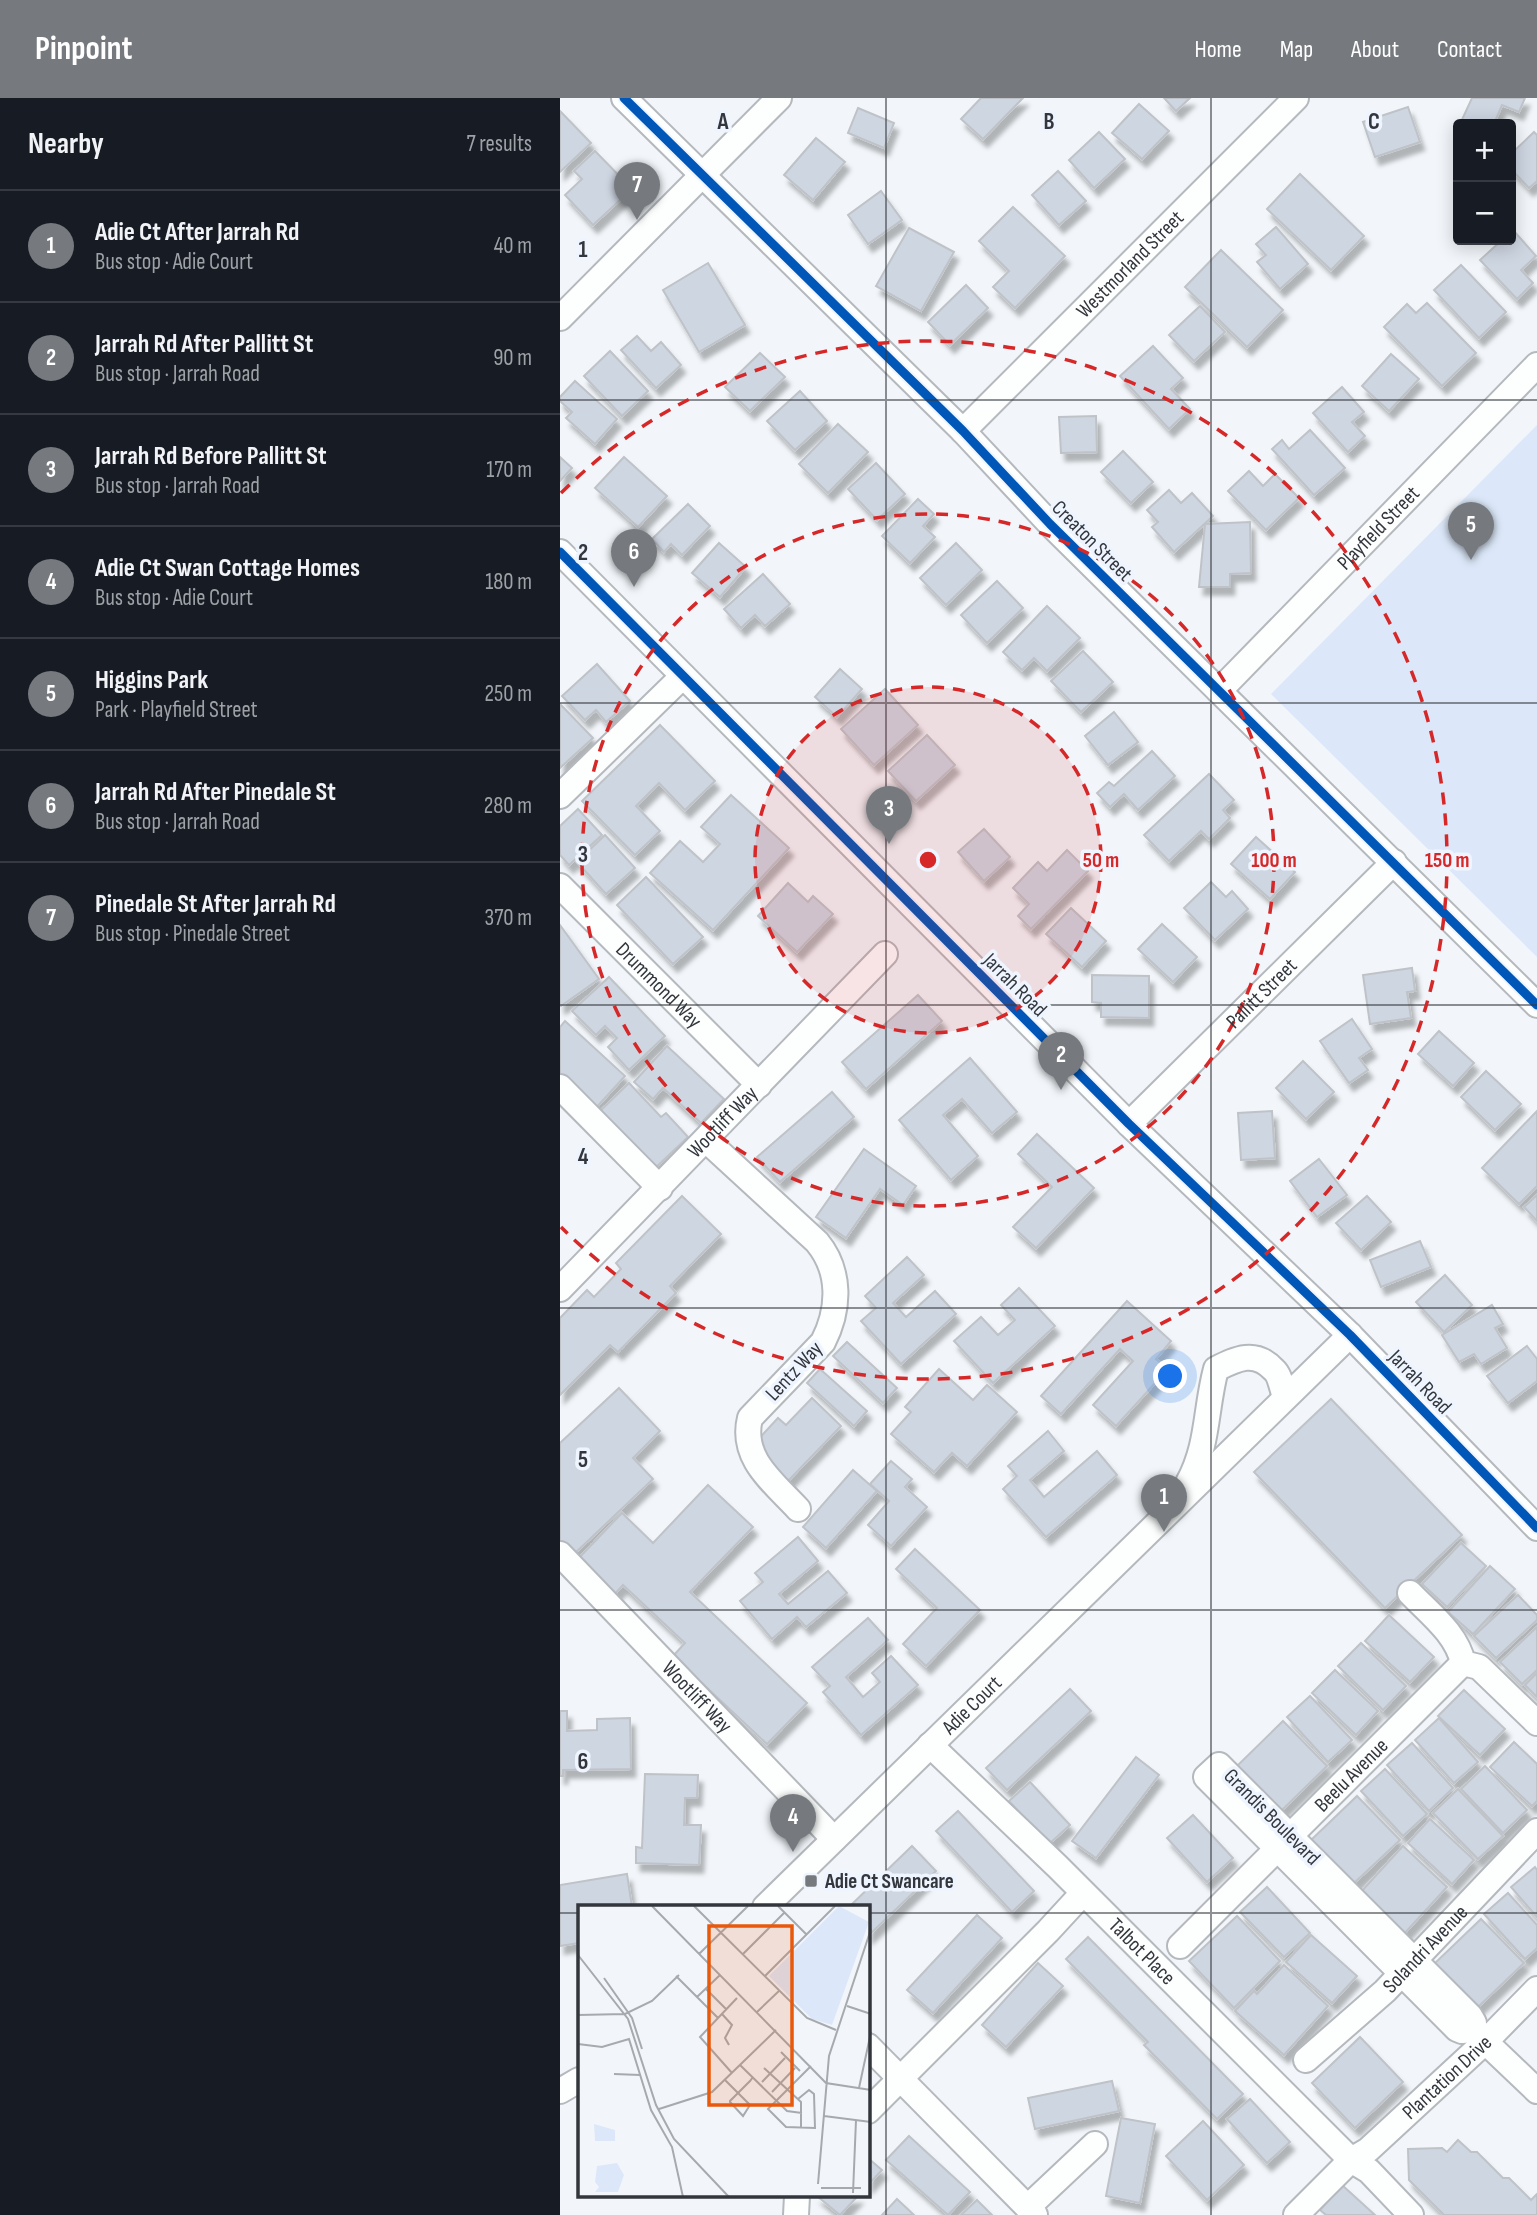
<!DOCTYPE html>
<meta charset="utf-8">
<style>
:root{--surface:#171b24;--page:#242831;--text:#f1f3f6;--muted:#9ea1a6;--line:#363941;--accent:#767a7f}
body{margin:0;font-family:"Sofia Sans Condensed",sans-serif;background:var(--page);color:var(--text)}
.controls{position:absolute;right:21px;top:21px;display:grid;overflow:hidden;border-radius:7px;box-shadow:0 4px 18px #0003}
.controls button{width:63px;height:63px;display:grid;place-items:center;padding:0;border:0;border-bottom:2px solid var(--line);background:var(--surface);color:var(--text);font:35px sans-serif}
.you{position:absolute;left:611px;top:1279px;width:24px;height:24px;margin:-18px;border:5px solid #fff;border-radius:50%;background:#1a73e8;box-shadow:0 0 0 10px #1a73e833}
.badge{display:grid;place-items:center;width:46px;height:46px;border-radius:50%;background:var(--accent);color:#fff;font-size:23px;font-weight:700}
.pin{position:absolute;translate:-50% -58px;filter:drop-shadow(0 2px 4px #0008)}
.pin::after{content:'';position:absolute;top:37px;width:24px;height:21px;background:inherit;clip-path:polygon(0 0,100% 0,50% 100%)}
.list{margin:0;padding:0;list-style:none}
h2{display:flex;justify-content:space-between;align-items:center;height:91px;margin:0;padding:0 28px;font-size:30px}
h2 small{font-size:23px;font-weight:400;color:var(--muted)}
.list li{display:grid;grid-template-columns:46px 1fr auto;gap:21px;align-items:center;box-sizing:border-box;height:112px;padding:0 28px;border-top:2px solid var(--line)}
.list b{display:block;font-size:26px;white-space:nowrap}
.list p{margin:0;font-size:23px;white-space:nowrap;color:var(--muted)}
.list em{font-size:23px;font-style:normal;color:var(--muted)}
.map{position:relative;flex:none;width:977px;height:2117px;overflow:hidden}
header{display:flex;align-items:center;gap:42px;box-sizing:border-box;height:98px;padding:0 35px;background:var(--accent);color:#fff}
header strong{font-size:33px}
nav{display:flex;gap:38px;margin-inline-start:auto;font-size:24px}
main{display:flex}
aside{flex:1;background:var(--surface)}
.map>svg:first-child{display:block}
.green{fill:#dce8f9}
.building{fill:#ced6e2;stroke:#bfc3c8;stroke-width:2;filter:url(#shadow)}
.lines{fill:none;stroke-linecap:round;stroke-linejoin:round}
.minor-casing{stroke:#b5b9be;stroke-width:28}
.minor{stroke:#fdfefe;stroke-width:24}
.cycleway-casing{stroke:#eff5fe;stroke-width:13}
.cycleway{stroke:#0057b8;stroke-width:9}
.grid{fill:none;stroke:#33373d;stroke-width:2;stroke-opacity:0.55}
.ring{fill:none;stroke:#d62828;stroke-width:3.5;stroke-dasharray:12 9}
.poi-dot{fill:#767a7f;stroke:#eff5fe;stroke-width:2.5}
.labels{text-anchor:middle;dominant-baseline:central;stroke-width:7;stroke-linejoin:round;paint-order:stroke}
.street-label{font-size:21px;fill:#33373d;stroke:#eff5fe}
.poi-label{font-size:21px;font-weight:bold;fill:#33373d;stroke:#eff5fe;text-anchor:start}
.inset-road{fill:none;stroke:#a6aaae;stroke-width:2}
.view{fill:#e8590c;fill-opacity:0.15;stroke:#e8590c;stroke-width:3.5}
.inset-edge{fill:none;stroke:#33373d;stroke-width:3.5}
.grid-label{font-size:23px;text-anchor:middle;font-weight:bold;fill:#33373d;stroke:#eff5fe;stroke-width:7;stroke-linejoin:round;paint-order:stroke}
.centre{fill:#d62828;stroke:#eff5fe;stroke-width:3.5}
.ring-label{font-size:21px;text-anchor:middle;font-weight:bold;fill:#d62828;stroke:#eff5fe;stroke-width:7;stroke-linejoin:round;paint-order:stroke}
</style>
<header>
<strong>Pinpoint</strong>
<nav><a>Home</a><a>Map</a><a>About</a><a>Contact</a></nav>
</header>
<main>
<aside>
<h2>Nearby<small>7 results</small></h2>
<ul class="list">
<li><span class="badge">1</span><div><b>Adie Ct After Jarrah Rd</b><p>Bus stop · Adie Court</p></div><em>40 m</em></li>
<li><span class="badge">2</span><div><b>Jarrah Rd After Pallitt St</b><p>Bus stop · Jarrah Road</p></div><em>90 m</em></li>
<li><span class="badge">3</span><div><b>Jarrah Rd Before Pallitt St</b><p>Bus stop · Jarrah Road</p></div><em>170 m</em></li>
<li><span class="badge">4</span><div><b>Adie Ct Swan Cottage Homes</b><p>Bus stop · Adie Court</p></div><em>180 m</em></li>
<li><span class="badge">5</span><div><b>Higgins Park</b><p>Park · Playfield Street</p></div><em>250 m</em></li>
<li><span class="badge">6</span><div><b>Jarrah Rd After Pinedale St</b><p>Bus stop · Jarrah Road</p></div><em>280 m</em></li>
<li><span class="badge">7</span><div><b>Pinedale St After Jarrah Rd</b><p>Bus stop · Pinedale Street</p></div><em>370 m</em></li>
</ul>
</aside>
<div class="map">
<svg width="977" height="2117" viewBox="0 0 977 2117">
<defs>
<filter id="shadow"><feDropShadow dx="4.5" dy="8" stdDeviation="2" flood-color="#0004"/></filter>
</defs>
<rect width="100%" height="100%" fill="#f2f6fa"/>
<path class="green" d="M977,327V859L711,596Z"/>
<g class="building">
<path d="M421,0H463L423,41L401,21Z"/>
<path d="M604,0H630L616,13Z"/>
<path d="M912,0H965L959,14L942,7L934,26H900Z"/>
<path d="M579,6L609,33L582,61L552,35Z"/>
<path d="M848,9L860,44L815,59L803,24Z"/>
<path d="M298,10L334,25L324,50L288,35Z"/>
<path d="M0,13L31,45L0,74Z"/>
<path d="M539,34L565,61L534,90L509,62Z"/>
<path d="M974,34L977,37V83L969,90L951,71V56Z"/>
<path d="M256,40L285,64L253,102L224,77Z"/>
<path d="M35,53L72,91L33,127L5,97L22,81L14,73Z"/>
<path d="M498,73L526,103L499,127L472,97Z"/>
<path d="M740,76L804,138L771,172L707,111Z"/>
<path d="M321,93L342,122L308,146L288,117Z"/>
<path d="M453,109L505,158L455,210L433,189L449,173L419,143Z"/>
<path d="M716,129L748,166L720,191L697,164L706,157L696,146Z"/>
<path d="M349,130L394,154L361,213L316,188Z"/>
<path d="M953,132L976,158L961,172L973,185L957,201L920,162L942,142H951Z"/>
<path d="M661,152L723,212L687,249L625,189Z"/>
<path d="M148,165L185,227L139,254L103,192Z"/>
<path d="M901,167L946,214L919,240L874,192Z"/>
<path d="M406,187L428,210L390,247L368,224Z"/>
<path d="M867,205L916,255L882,288L824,229L847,206L856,215Z"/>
<path d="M640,208L665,234L634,263L609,237Z"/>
<path d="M77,238L91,253L101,244L121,267L96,290L61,252Z"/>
<path d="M593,248L623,280L611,291L630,311L609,331L560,278Z"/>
<path d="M50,253L88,293L62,318L24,278Z"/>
<path d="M200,255L225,279L190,313L165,289Z"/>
<path d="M831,256L859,281L829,313L802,288Z"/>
<path d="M15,283L57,321L35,346L6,320L12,314L0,303V299Z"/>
<path d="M782,289L804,314L792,324L805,338L788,354L753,315Z"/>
<path d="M240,293L267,323L235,352L207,323Z"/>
<path d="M536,318L537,354L501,355L499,319Z"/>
<path d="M278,326L308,354L268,395L239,366Z"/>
<path d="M750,332L785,370L754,397L712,351L722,342L729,351Z"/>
<path d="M563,353L593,384L571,405L541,374Z"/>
<path d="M0,359L12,370L0,383Z"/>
<path d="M64,359L107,398L78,429L35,390Z"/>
<path d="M316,365L345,396L317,422L288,391Z"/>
<path d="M689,373L703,388L715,376L739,400L706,432L668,393Z"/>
<path d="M609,392L621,405L632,395L653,418L614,454L592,429L598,424L587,412Z"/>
<path d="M358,401L374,416L363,428L375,439L350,465L322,438Z"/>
<path d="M128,406L150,428L122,457L111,446L104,454L92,441Z"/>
<path d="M690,424L691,475L670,476V489H639L645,426Z"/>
<path d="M159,445L186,469L160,499L132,475Z"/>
<path d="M396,445L422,472L386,507L360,480Z"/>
<path d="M203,476L230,506L205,528L195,517L181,530L164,511Z"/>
<path d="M437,483L463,510L427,545L401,517Z"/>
<path d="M487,508L520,540L487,573L474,560L462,572L443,554Z"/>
<path d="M523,553L553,584L521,614L491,583Z"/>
<path d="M37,566L70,603L46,624L36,612L25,622L2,598Z"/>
<path d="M280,571L302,591L277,619L255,599Z"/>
<path d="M325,591L358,627L314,667L281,631Z"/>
<path d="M0,606L33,640L0,670Z"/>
<path d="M554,614L578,644L548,667L525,638Z"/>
<path d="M100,627L155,683L125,712L99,685L76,708L100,733L75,757L22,703Z"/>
<path d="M367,637L395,667L356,703L328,673Z"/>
<path d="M592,653L615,678L578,712L564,696L550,709L537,695L549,684L554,688Z"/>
<path d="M649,676L674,702L663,712L670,720L649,741L641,733L609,763L584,737Z"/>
<path d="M171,697L229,750L153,832L90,775L120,743L143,764L160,746L141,729Z"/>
<path d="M18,711L42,737L9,767L0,757V728Z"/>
<path d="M424,731L450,759L424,783L398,754Z"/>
<path d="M45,737L75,770L46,796L17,764Z"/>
<path d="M696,739L735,774L710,801L671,766Z"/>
<path d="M507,752L528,773L471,831L458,818L469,806L453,790L478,764L487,773Z"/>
<path d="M86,779L143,839L113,866L57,807Z"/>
<path d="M651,784L666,799L672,793L688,811L655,842L624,810Z"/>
<path d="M228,785L248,804L253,798L273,816L237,854L198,818Z"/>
<path d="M511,810L546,843L522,869L486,836Z"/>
<path d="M602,826L637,859L613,884L578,851Z"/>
<path d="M0,827L39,881L1,908L0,906Z"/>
<path d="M852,870L855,893L847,894L851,920L810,926L803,877Z"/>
<path d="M532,877L589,878V920L541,919V905L532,904Z"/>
<path d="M49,879L105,938L69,972L48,949L57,940L45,928L36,937L12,913Z"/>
<path d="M358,897L382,923L306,991L282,964Z"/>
<path d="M792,921L812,951L799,960L808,972L789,985L760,943Z"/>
<path d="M5,923L65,978L35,1011L0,979V929Z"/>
<path d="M879,933L914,965L893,988L858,956Z"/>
<path d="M107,948L164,1001L141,1025L103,990L93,1001L74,984Z"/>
<path d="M410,960L457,1014L432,1035L402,1001L383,1017L418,1058L391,1082L339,1022Z"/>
<path d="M743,963L774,994L746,1021L716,990Z"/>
<path d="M926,973L961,1006L935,1032L901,999Z"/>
<path d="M69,985L101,1019L106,1015L128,1039L91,1074L37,1016Z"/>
<path d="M272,994L294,1019L220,1084L197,1059Z"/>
<path d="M712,1013L715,1060L681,1062L678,1015Z"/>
<path d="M977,1013V1088L959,1106L922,1070Z"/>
<path d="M477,1036L534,1090L476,1150L453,1129L492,1089L458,1056Z"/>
<path d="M304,1051L356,1088L343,1107L320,1091L286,1140L256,1119Z"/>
<path d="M759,1061L787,1097L757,1119L730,1083Z"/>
<path d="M977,1097V1123L964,1109Z"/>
<path d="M122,1098L161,1136L110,1188L116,1195L58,1254L50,1247L0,1297V1220L27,1192L34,1199L61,1171L56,1165Z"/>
<path d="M807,1098L831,1124L801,1152L776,1125Z"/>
<path d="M860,1143L871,1169L821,1189L810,1162Z"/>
<path d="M347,1159L364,1177L333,1205L346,1219L375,1193L396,1216L341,1266L301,1223L316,1210L305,1198Z"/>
<path d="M885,1177L912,1207L884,1234L856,1204Z"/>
<path d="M459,1190L495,1228L433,1285L394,1243L421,1219L438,1237L455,1222L441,1207Z"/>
<path d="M567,1203L611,1243L596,1261L608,1271L556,1328L533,1307L573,1263L560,1251L501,1316L481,1298Z"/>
<path d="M932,1207L943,1226L935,1230L947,1250L921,1266L914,1256L899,1264L882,1237Z"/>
<path d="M287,1244L337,1290L323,1305L273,1258Z"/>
<path d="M967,1248L977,1261V1283L948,1305L927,1278Z"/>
<path d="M260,1271L307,1313L294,1328L247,1285Z"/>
<path d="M379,1271L413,1302L427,1287L457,1314L407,1368L392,1355L374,1374L331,1336L351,1314L345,1309Z"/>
<path d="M59,1290L100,1333L73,1360L93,1381L12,1458L0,1446V1345Z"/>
<path d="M252,1300L281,1328L228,1383L192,1348L218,1320L226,1327Z"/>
<path d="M771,1301L902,1437L825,1510L694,1374Z"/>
<path d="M488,1333L504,1353L470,1382L484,1399L537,1353L557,1377L486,1439L443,1391L457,1378L448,1368Z"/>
<path d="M331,1363L352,1381L345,1389L367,1409L331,1448L308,1427L329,1403L310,1386Z"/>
<path d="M293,1372L317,1393L266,1450L243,1429Z"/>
<path d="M148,1387L193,1429L130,1494L247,1605L207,1646L113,1558L125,1545L63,1487L53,1498L16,1463L62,1415L93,1445Z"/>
<path d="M238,1439L258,1463L219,1496L228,1506L268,1473L287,1495L246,1529L237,1519L212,1541L180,1503L203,1484L195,1475Z"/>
<path d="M901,1445L926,1468L887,1509L862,1486Z"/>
<path d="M355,1451L420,1512L366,1568L343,1546L377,1510L336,1471Z"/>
<path d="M930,1468L955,1491L913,1536L888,1514Z"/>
<path d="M958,1497L977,1517V1522L936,1560L914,1538Z"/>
<path d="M829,1517L874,1559L850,1584L805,1543Z"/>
<path d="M308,1520L328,1542L286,1579L303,1599L320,1584L312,1575L331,1558L358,1587L301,1637L263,1594L270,1588L252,1569Z"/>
<path d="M977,1529V1572L962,1586L940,1564Z"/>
<path d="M801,1545L846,1588L823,1612L778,1568Z"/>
<path d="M775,1572L818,1613L796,1637L752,1595Z"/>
<path d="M977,1575V1599L965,1587Z"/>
<path d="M510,1591L531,1613L447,1692L426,1670Z"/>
<path d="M904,1592L945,1631L920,1657L878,1618Z"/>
<path d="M750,1598L792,1642L768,1664L727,1619Z"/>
<path d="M0,1613H7V1633L37,1632V1621L70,1620L71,1671L3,1672V1678H0Z"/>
<path d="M879,1620L918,1664L894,1685L855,1642Z"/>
<path d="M723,1623L767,1668L720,1714L676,1669Z"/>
<path d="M954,1644L977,1666V1703L972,1708L930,1669Z"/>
<path d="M852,1645L893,1690L869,1713L827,1667Z"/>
<path d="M576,1659L599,1677L536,1760L512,1743Z"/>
<path d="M925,1668L967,1712L943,1735L901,1691Z"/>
<path d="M825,1671L867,1716L843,1738L801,1693Z"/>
<path d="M85,1676L138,1677L137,1700H125L124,1727H141L139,1767L76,1765V1749L82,1750Z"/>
<path d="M470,1684L510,1727L489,1746L449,1703Z"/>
<path d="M898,1691L943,1738L918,1761L873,1715Z"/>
<path d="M797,1698L840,1742L792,1787L750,1743Z"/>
<path d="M398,1713L474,1793L452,1814L376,1733Z"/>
<path d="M633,1717L673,1760L647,1784L607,1740Z"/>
<path d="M870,1721L914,1762L892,1786L848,1745Z"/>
<path d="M352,1748L376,1773L308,1838V1809H289Z"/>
<path d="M843,1748L887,1789L843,1837L799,1796Z"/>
<path d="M975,1769L977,1772V1819L951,1789Z"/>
<path d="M67,1776L72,1809H19V1845L0,1848V1787Z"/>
<path d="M707,1789L750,1835L724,1859L680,1814Z"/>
<path d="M948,1795L977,1827V1850L965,1861L924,1816Z"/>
<path d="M417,1817L442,1840L373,1915L347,1892Z"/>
<path d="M677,1818L720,1863L674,1910L629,1863Z"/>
<path d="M921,1821L964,1865L916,1911L873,1867Z"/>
<path d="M751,1837L797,1878L772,1905L726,1864Z"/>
<path d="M528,1839L683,1996L657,2021L584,1947L588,1944L506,1861Z"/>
<path d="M478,1865L503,1888L446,1949L422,1927Z"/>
<path d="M724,1867L768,1908L724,1957L675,1913L694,1893L697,1896Z"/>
<path d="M800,1939L843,1984L795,2030L752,1985Z"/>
<path d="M552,1983L559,2013L475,2031L468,2000Z"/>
<path d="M690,2001L730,2044L707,2065L667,2021Z"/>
<path d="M561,2020L595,2026L580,2105L546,2098Z"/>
<path d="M643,2023L684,2067L647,2102L606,2058Z"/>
<path d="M349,2038L410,2094L388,2117L326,2062Z"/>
<path d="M898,2042L911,2054H917L943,2080H949L971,2102L977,2096V2117H884L849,2082L848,2051L882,2050L887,2054Z"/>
<path d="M308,2060L322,2072L308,2087Z"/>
<path d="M782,2087L815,2117H766L760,2112Z"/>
<path d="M257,2098H298L280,2117Z"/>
<path d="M337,2101L354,2117H322Z"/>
<path d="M417,2102L432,2117H401Z"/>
</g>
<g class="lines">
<g class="minor-casing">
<g id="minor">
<path d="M64,0L403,333L490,426L977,907"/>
<path d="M0,220L219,0"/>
<path id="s1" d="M403,333L736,0"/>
<path d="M0,454L569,1026L790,1237L977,1430"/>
<path id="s2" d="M659,593L977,267"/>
<path d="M0,698L123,578"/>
<path id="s3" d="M0,788L199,987"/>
<path d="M0,989L100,1090"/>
<path id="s4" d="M569,1026L834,764"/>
<path d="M146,1042L257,1144C281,1173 280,1211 263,1244L190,1320C180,1360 213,1384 238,1411"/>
<path id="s5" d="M0,1191L325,856"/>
<path d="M628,1385C649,1346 645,1312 656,1271C676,1261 695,1251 714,1272C720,1277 722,1291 725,1299"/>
<path id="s6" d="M0,1456L274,1741"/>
<path d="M850,1495C870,1516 897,1536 903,1565L919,1569L977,1625"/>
<path id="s7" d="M370,1647L497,1768L791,2062L809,2073L851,2117"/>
<path id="s8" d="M205,1809L790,1237"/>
<path id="s9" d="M620,1848L903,1565"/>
<path d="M913,1932L914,1925L910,1918L659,1667L646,1679L897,1931L902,1933L913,1932L977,1993"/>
<path d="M308,1948L475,2117"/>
<path id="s10" d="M746,1962L825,1893L977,1733"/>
<path d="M0,1993L19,1982"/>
<path d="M308,2013L488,1833L523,1795"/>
<path d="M468,2109L535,2046"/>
<path d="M236,2117L237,2098"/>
<path id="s11" d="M736,2117L791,2062L808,2052L926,1943L977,1891"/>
</g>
</g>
<use href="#minor" class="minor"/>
<g class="cycleway-casing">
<g id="cycleway">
<path d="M64,0L403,333L490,426L977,907"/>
<path d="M0,454L569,1026L790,1237L977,1430"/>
</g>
</g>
<use href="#cycleway" class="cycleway"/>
</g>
<path class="grid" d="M326,0V2117M651,0V2117M0,302H977M0,605H977M0,907H977M0,1210H977M0,1512H977M0,1815H19M308,1815H977"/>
<circle cx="368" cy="762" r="173" fill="#d62828" fill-opacity=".12"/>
<g class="ring">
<circle cx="368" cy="762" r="173"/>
<circle cx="368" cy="762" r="346"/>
<path d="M1 395A519 519 0 1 1 1 1129"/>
</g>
<rect class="poi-dot" x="244" y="1776" width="14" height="14" rx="3.5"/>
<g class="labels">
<g class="street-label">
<text stroke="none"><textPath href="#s1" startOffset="236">Westmorland Street</textPath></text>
<text stroke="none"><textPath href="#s2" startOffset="228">Playfield Street</textPath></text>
<text transform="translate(532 443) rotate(45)">Creaton Street</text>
<text stroke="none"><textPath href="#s3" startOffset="140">Drummond Way</textPath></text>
<text transform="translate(455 887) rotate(45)">Jarrah Road</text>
<text stroke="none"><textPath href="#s4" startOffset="186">Pallitt Street</textPath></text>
<text stroke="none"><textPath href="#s5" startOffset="233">Wootliff Way</textPath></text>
<text transform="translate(234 1273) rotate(-47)">Lentz Way</text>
<text transform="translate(860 1284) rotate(46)">Jarrah Road</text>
<text stroke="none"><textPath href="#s6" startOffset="198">Wootliff Way</textPath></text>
<text stroke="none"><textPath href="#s8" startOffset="289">Adie Court</textPath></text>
<text stroke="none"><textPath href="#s9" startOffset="242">Beelu Avenue</textPath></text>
<text transform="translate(712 1719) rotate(45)">Grandis Boulevard</text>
<text stroke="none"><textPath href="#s10" startOffset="163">Solandri Avenue</textPath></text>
<text stroke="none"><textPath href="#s7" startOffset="296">Talbot Place</textPath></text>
<text stroke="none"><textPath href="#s11" startOffset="205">Plantation Drive</textPath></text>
</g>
<g class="poi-label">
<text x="265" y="1783">Adie Ct Swancare</text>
</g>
</g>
<g transform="translate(18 1807)">
<rect width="292" height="292" fill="#f2f6fa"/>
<path d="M261,1L291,17L254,120L234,114L191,71ZM16,219L37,225V236H17ZM39,258L46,270L40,287H17L21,282L17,277L19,261Z" fill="#dce8f9"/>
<path class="inset-road" d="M74,1L248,178L293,185M116,1L229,113L258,125M200,1L228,29M121,49L170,1M165,49L207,7M0,50L50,114L78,200L96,234L151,292M98,71L140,113M187,71L257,1M26,73L54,113L64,144M127,83L148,104M119,92L142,70M269,101L293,109M179,107L202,85M144,109L154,120L147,133L151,140M0,110L47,109L74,96L101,70M0,139L24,142L51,134L73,205L94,242L105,292M203,147L222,166M162,160L209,206L224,208M186,163L223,197V223M154,168L122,132L159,93M36,169L62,170M147,175L172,200L165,211L152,197V196L172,176L175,172M184,177L207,153M281,183L293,127M194,187L217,163M220,194L231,185L236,189L237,223L208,222L190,204L233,161M81,204L134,187L198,125M246,211L293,217M240,279L251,151L293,24M243,283H283M275,288L278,215"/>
<path class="view" d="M131,21H214V200H131Z"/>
<rect width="292" height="292" class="inset-edge"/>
</g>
<g class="grid-label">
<text x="163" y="31">A</text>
<text x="489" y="31">B</text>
<text x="814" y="31">C</text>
<text x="23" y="159">1</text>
<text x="23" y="462">2</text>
<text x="23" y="764">3</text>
<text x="23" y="1066">4</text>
<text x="23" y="1369">5</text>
<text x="23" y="1671">6</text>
</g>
<circle cx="368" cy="762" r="10" class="centre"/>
<g class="ring-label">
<text x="541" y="769">50 m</text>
<text x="714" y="769">100 m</text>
<text x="887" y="769">150 m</text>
</g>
</svg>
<div class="controls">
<button>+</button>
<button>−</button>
</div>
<div class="you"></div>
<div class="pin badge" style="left:604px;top:1434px">1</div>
<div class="pin badge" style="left:501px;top:992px">2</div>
<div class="pin badge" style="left:329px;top:746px">3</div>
<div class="pin badge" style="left:233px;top:1754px">4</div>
<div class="pin badge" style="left:911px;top:462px">5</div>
<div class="pin badge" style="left:74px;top:489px">6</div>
<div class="pin badge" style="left:77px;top:122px">7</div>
</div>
</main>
